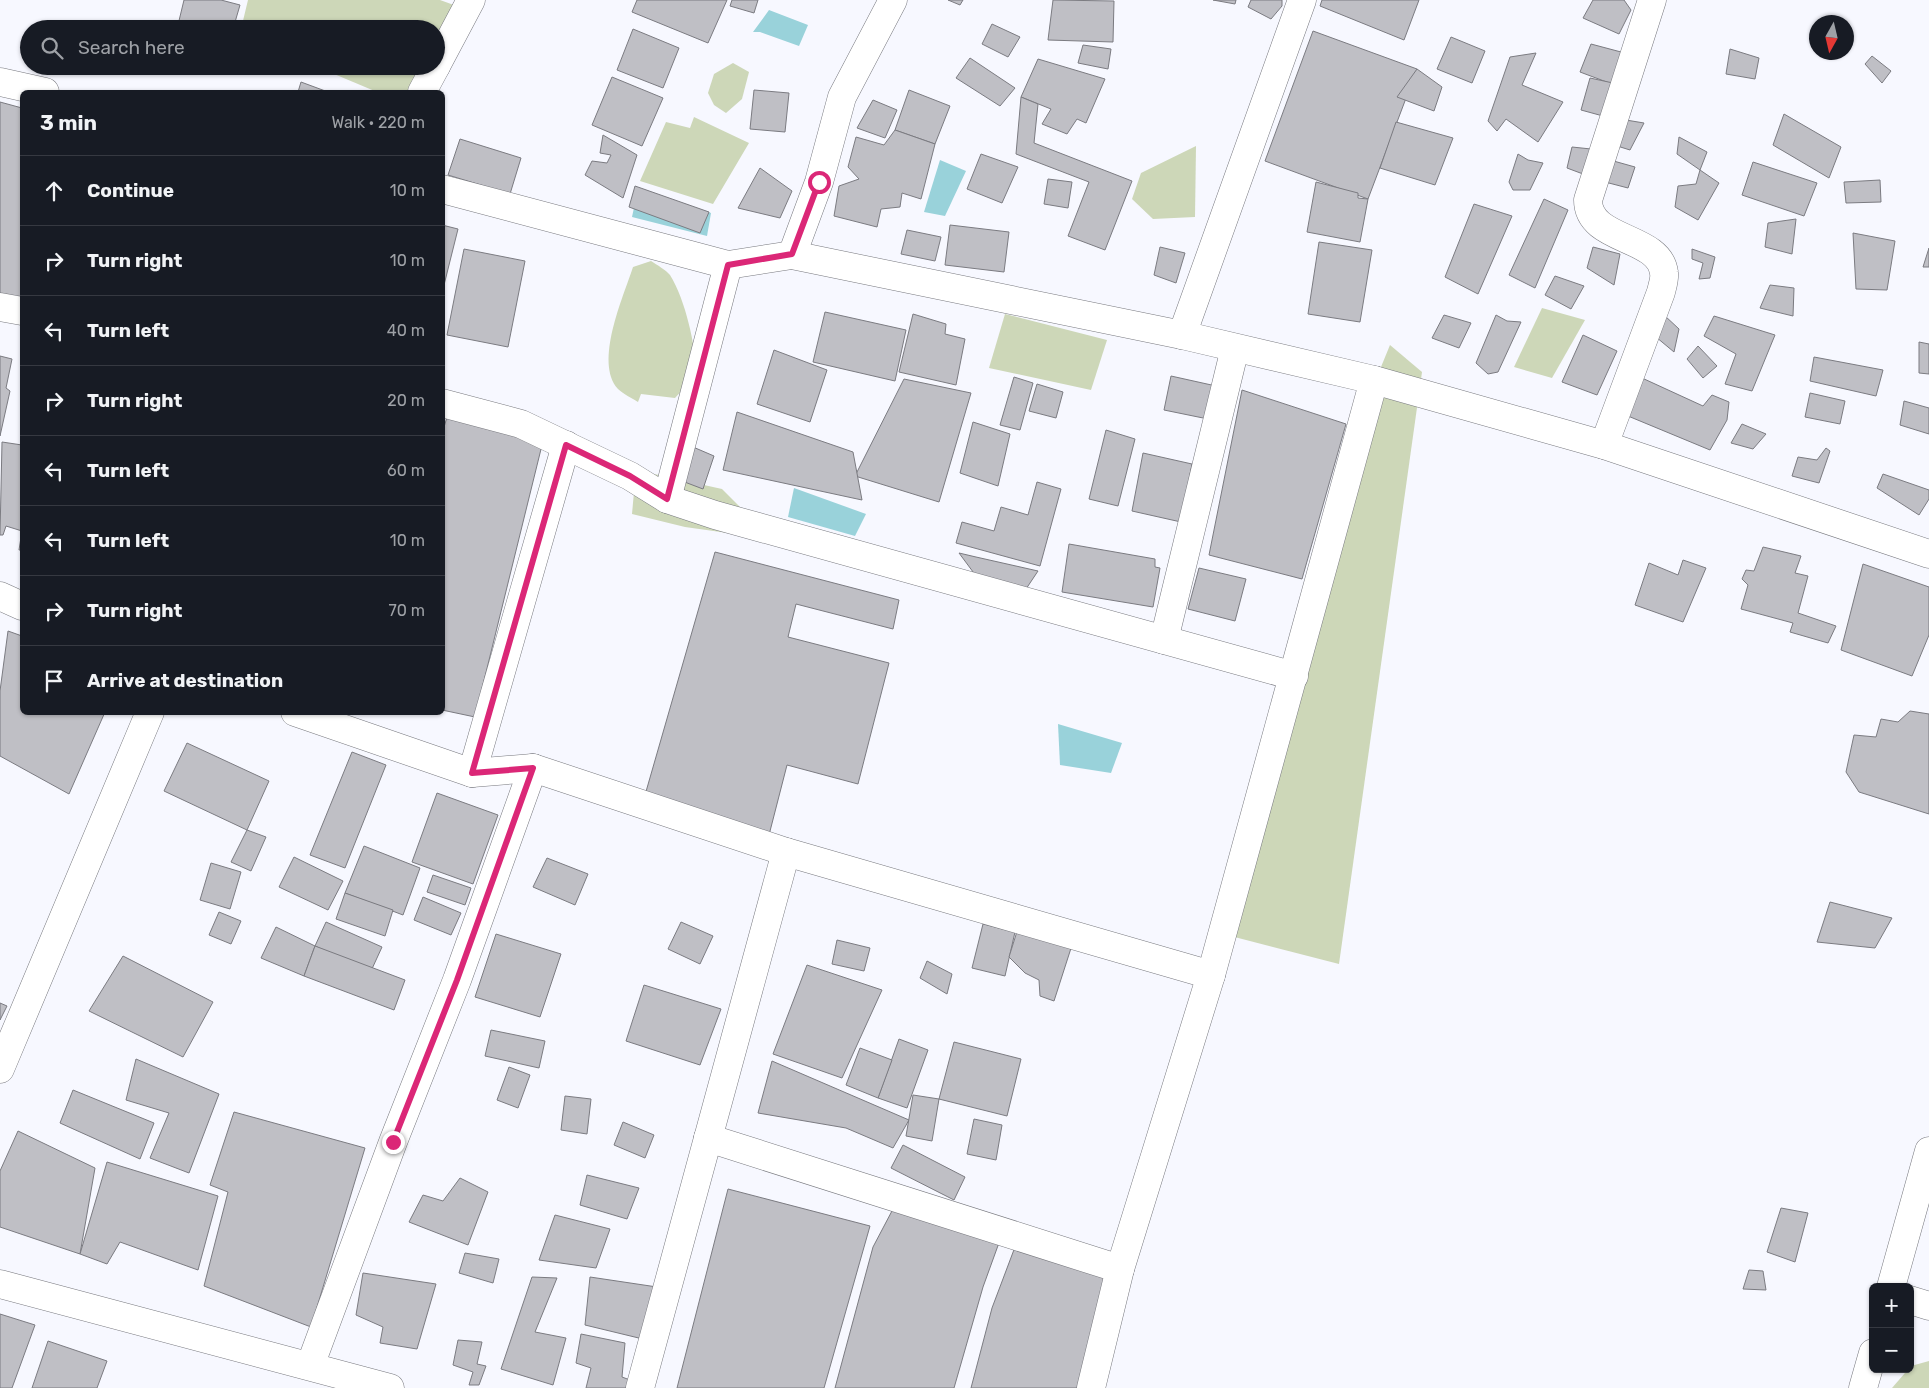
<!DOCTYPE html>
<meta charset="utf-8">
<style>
:root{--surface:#171b24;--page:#242831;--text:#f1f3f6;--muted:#9ea1a6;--line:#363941}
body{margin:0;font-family:Rubik,sans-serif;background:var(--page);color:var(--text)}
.controls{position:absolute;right:15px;bottom:15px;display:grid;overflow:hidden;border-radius:8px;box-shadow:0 1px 4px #0004}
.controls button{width:45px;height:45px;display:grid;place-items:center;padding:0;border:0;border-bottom:1px solid var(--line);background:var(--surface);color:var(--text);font:25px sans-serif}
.compass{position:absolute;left:1809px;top:15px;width:45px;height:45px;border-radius:50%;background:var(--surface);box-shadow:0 1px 4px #0004;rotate:188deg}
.stop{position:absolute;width:15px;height:15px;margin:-11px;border:4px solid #db2777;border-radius:50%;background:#fff}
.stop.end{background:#db2777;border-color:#fff;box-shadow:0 1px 5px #0008}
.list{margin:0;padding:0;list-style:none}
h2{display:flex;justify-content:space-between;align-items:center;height:65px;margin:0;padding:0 20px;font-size:21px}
h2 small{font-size:16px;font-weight:400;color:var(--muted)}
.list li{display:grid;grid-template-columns:32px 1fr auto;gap:15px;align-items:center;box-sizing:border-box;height:70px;padding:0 20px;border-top:1px solid var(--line)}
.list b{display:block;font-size:19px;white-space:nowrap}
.list em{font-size:16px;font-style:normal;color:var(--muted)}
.icon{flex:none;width:28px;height:28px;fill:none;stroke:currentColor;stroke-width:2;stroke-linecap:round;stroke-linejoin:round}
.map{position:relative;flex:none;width:1929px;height:1388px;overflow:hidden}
.search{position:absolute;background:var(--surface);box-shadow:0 1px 4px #0004;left:20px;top:20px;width:425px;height:55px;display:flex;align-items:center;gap:12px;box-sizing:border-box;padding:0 18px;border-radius:28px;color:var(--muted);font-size:19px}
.panel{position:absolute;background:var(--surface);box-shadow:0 1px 4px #0004;left:20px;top:90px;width:425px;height:625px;border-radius:8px}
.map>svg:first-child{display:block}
.green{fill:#cdd7b8}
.water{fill:#99d2da}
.building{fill:#bfbfc5;stroke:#7b7b81}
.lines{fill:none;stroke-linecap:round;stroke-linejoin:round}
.minor-casing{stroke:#78797f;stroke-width:29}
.minor{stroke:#fff;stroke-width:28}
.route{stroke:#db2777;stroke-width:6}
</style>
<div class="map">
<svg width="1929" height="1388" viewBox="0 0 1929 1388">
<rect width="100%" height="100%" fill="#f7f8ff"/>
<g class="green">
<path d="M248,0H440L465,9L436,64V29H241Z"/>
<path d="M733,63L749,72L742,99L726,113L714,105L708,93L714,74Z"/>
<path d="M315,66H435L422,92H377Z"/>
<path d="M694,117L749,143L713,204L640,181L666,122L690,128Z"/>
<path d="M1196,146L1195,217L1153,219L1132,199L1141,173Z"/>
<path d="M651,261C657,265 666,270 670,275C686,301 695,345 697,374L675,398L641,394L638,402C632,398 623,394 618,389C594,362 623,298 633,267Z"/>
<path d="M1542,308L1585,320L1552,378L1514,367Z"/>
<path d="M1005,314L1107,340L1091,390L989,368Z"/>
<path d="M1390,345L1422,372L1339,964L1223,934L1365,406Z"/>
<path d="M636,470L722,489L743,510L742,535L685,527L632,514Z"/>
<path d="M1929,1361V1388H1892L1911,1366Z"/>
</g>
<g class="water">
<path d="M769,10L808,25L799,46L760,32H753Z"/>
<path d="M940,160L966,171L945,216L924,212Z"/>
<path d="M638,189L711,213L707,236L632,217Z"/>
<path d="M794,488L866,514L855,536L788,517Z"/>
<path d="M1058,724L1122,743L1111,773L1060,765Z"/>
</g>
<g class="building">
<path d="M184,0H221L240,5L233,29H177Z"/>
<path d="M637,0H727L708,43L632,12Z"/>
<path d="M732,0H758L754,13L730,6Z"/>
<path d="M948,0H963L960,5Z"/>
<path d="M1053,0L1114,1L1113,42L1048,40Z"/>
<path d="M1213,0H1236L1235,4Z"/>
<path d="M1251,0H1282V6L1271,19L1248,7Z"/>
<path d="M1322,0H1419L1404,40L1320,6Z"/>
<path d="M1593,0H1624L1631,10L1619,34L1583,18Z"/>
<path d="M992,24L1020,37L1008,57L982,44Z"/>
<path d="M633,29L679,48L663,88L617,70Z"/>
<path d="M1313,31L1417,69L1368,199L1265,161Z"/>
<path d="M1451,37L1485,51L1472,83L1437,69Z"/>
<path d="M1591,44L1621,52L1612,84L1580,72Z"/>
<path d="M1083,45L1111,49L1108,69L1078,63Z"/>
<path d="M1730,49L1759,58L1755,79L1726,74Z"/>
<path d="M1536,53L1522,85L1563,102L1538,142L1506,119L1497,131L1488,121L1510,57Z"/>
<path d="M1872,56L1891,71L1882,83L1865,64Z"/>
<path d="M970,58L1015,88L1000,106L956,78Z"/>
<path d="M1038,59L1105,79L1086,123L1077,119L1067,134L1042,124L1051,109L1021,97Z"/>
<path d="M1417,69L1442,87L1434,111L1397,97Z"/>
<path d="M612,77L663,98L642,146L592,125Z"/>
<path d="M1590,78L1613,83L1603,116L1581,110Z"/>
<path d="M301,82L328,92H298Z"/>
<path d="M754,90L789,93L785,132L750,129Z"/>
<path d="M909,90L950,106L935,144L895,130Z"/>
<path d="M1021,97L1038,104L1034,143L1132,181L1105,250L1068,236L1089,182L1016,154Z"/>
<path d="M873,100L897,110L885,138L857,128Z"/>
<path d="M0,102L22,108V302L0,298Z"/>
<path d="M1784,114L1841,147L1829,178L1773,145Z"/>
<path d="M1620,119L1644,123L1630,150L1614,145Z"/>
<path d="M1396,122L1453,138L1435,185L1380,168Z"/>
<path d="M895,130L935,144L921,199L902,193L900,207L881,209L877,227L834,216L839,186L859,179L848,167L856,137L884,145Z"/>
<path d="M603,135L637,155L623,198L585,175L592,161L607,163L611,155L600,153Z"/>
<path d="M1679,137L1707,152L1700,170L1677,154Z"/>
<path d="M460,139L521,158L510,194L448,175Z"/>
<path d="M1572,147L1591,149L1583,174L1567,168Z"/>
<path d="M981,154L1018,167L1002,203L967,189Z"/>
<path d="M1518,154L1528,160L1543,163L1530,190H1513L1509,182Z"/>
<path d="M1610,160L1635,167L1628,188L1605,182Z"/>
<path d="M1753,162L1817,183L1804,216L1742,195Z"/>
<path d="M760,168L792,191L780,218L738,208Z"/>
<path d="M1700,170L1719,183L1698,220L1675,207L1678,186L1696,184Z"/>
<path d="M1048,179L1072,182L1068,208L1044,204Z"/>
<path d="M1880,180L1881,202L1846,203L1844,182Z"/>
<path d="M1316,182L1358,193V198L1368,199L1360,242L1307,232Z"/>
<path d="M635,186L709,212L700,233L629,207Z"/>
<path d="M1544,199L1568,210L1535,288L1509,275Z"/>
<path d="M1474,204L1512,216L1478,294L1445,277Z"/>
<path d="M1796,219L1792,254L1765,247L1768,223Z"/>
<path d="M442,225L458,229L442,293Z"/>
<path d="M950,225L1009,232L1004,272L945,265Z"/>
<path d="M907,230L941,237L935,261L901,254Z"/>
<path d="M1853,233L1895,241L1887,290L1856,289Z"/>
<path d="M1319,242L1372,250L1360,322L1308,314Z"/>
<path d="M1160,247L1185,253L1176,283L1154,275Z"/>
<path d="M1593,247L1620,254L1614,285L1587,268Z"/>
<path d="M1929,248V267H1923Z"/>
<path d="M464,249L525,261L508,347L447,335Z"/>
<path d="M1692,249L1715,257L1710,278L1699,279L1703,263L1692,259Z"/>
<path d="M1555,276L1584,286L1571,309L1545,295Z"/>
<path d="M1770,285L1794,288L1793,316L1760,308Z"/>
<path d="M825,312L906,330L895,381L813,362Z"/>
<path d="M913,314L946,324L945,334L965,339L956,385L899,372Z"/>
<path d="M1444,315L1471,323L1459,348L1432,338Z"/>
<path d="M1496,315L1507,321L1521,322L1498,372L1488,374L1476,363Z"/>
<path d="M1664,315L1679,329L1674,352L1656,337Z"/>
<path d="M1714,316L1775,335L1752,391L1725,384L1736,354L1704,336Z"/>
<path d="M1583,335L1617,351L1597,395L1562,382Z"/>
<path d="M1919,342L1929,344V374L1919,373Z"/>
<path d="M1698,346L1717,366L1703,378L1687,359Z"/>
<path d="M774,350L827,370L810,422L757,404Z"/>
<path d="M0,356L12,359L6,388L10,391L0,436Z"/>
<path d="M1814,357L1883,370L1876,396L1810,381Z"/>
<path d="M1171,376L1216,386L1208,419L1164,410Z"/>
<path d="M1014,377L1033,383L1020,430L1000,425Z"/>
<path d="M1642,378L1703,406L1712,395L1729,402L1727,420L1710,450L1628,416Z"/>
<path d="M904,379L971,393L939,502L855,476Z"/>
<path d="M1037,384L1063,392L1056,418L1029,411Z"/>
<path d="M1242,390L1346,424L1302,579L1209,555Z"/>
<path d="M1810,393L1845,401L1840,424L1805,417Z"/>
<path d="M1904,401L1929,408V434L1900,425Z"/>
<path d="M737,412L853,452L862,500L723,470Z"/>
<path d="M447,417L543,441L475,717L442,710V434Z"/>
<path d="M973,422L1010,434L998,486L960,473Z"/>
<path d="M1742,424L1766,434L1753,449L1731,443Z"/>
<path d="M1106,430L1135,439L1118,506L1089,499Z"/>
<path d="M2,442L22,445V531L6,526L3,535H0Z"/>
<path d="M693,447L714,456L703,489L682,481Z"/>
<path d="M1826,448L1830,451L1819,483L1792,476L1798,457L1817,460Z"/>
<path d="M1143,453L1192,464L1181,522L1132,511Z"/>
<path d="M1883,474L1929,490V499L1919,515L1877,488Z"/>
<path d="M1037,482L1061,489L1040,566L956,543L962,522L994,531L1001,507L1028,515Z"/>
<path d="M22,531V550H19Z"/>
<path d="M1069,544L1155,559V567L1160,568L1153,607L1062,592Z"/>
<path d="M1763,547L1801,556L1795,573L1808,576L1798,613L1836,626L1828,643L1790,632L1793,623L1741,609L1748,585L1742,579L1746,570L1754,571Z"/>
<path d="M715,552L899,600L893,629L796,604L788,637L889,663L858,784L787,765L769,835L643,802Z"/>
<path d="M959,553L976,557L1038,571L1024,592L982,584Z"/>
<path d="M1683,560L1706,568L1683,622L1635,605L1649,563L1678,575Z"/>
<path d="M1863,564L1929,587V635L1912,676L1841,650Z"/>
<path d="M1199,568L1246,579L1235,621L1188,609Z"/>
<path d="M8,631L22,636V712H105L69,794L0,756V691Z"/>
<path d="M1910,711L1929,714V814L1859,792L1846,772L1854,735L1876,737L1881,719L1898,722Z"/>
<path d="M187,743L269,781L247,830L164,791Z"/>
<path d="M352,752L386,765L345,868L310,855Z"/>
<path d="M437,793L498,815L473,884L412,862Z"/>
<path d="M247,830L266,837L251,871L231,862Z"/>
<path d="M364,846L420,868L403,915L345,893Z"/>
<path d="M294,857L343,881L328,910L279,887Z"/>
<path d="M547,858L588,874L575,905L533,887Z"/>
<path d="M211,863L241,872L230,909L200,900Z"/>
<path d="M433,875L471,888L465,905L427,892Z"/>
<path d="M345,893L393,910L385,936L336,919Z"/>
<path d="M423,897L461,913L451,935L414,920Z"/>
<path d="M1830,902L1892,918L1875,948L1817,942Z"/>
<path d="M219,912L241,921L231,944L209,935Z"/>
<path d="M326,922L382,947L371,971L315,946Z"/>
<path d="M681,922L713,936L700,964L668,949Z"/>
<path d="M983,924L1015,932L1005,976L972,968Z"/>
<path d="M1019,925L1073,942L1054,1001L1040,996L1039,980L1025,973L1009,957Z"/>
<path d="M276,927L315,946L304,976L261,958Z"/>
<path d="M496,934L561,954L540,1017L475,997Z"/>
<path d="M837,940L870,948L864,971L832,964Z"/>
<path d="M315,946L405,980L394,1010L304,976Z"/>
<path d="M123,956L213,1002L183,1057L89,1011Z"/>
<path d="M927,961L952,974L947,994L920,978Z"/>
<path d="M807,965L882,990L842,1078L773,1054Z"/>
<path d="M644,985L721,1009L700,1065L626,1041Z"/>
<path d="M0,1003L7,1006L0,1020Z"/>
<path d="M491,1030L545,1041L539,1068L485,1056Z"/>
<path d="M899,1039L928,1050L907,1108L878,1098Z"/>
<path d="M954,1042L1021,1059L1007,1116L939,1099Z"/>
<path d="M860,1048L892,1060L878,1098L846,1085Z"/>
<path d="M136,1059L219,1094L189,1173L150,1158L169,1113L126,1100Z"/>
<path d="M772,1061L909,1120L893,1148L846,1128L758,1113Z"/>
<path d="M509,1067L530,1075L518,1108L497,1100Z"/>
<path d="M73,1090L154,1123L140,1159L60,1123Z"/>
<path d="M913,1095L939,1099L932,1141L906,1136Z"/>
<path d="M565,1096L591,1099L587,1134L561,1130Z"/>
<path d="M234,1112L365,1148L311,1327L204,1286L228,1192L210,1185Z"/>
<path d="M974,1119L1002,1125L996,1160L967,1154Z"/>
<path d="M623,1122L654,1135L645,1158L614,1145Z"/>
<path d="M18,1131L95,1168L80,1254L0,1227V1171Z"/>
<path d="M903,1145L965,1177L954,1200L891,1168Z"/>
<path d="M107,1162L218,1196L198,1270L120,1242L107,1264L80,1254Z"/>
<path d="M587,1175L639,1188L627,1219L580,1205Z"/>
<path d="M460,1178L488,1192L468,1245L409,1222L423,1195L443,1201Z"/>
<path d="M728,1189L870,1226L824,1388H677Z"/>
<path d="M1781,1208L1808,1213L1795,1262L1767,1252Z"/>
<path d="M893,1209L1000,1240L983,1287L954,1388H835L873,1247Z"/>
<path d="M555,1215L610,1229L596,1268L539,1260Z"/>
<path d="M1015,1247L1105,1274L1078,1388H971L992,1308Z"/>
<path d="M465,1253L499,1259L493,1283L459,1273Z"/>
<path d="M1749,1270L1763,1271L1766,1290L1743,1289Z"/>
<path d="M363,1273L436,1284L417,1349L380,1343L383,1327L356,1315Z"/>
<path d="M532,1277L557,1278L535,1332L566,1338L553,1385L501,1369Z"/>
<path d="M590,1277L657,1287L647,1340L585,1325Z"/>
<path d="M0,1314L35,1325L12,1388H0Z"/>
<path d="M581,1334L625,1343L622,1377L638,1383L637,1388H586L591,1368L576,1363Z"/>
<path d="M458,1340L482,1342L477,1364L486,1366L479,1385H469L473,1372L453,1365Z"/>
<path d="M48,1341L107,1361L97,1388H32Z"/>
</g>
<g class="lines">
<g class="minor-casing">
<g id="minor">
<path d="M436,66L471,0"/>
<path d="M0,82L45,92"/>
<path d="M422,92L436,66"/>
<path d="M442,189L728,265L792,255L1182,335L1374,380L1604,445L1929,554"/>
<path d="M792,255L819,182L842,97L893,0"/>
<path d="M0,307L22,311"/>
<path d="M1182,335L1302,0"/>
<path d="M442,403L521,424L630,476L667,499L715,515L1294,676"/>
<path d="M1604,445L1661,292C1662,287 1665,279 1664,273C1660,235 1588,242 1588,200L1652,0"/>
<path d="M667,499L728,265"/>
<path d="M0,596L22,606"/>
<path d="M1164,640L1235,348"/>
<path d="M295,712L472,773L533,768L786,852L1211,975"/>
<path d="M472,773L566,445"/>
<path d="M0,1069L150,712"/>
<path d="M708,1138L1120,1269"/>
<path d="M0,1284L390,1388"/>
<path d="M1891,1287L1929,1151"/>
<path d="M1910,1300L1929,1306"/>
<path d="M310,1366L393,1142L457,980L533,768"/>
<path d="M640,1388L786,852"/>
<path d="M1091,1388L1120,1269L1211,975L1374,380"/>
<path d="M1863,1388L1873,1353"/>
</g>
</g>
<use href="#minor" class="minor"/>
</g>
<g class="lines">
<path class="route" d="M393,1142L457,980L533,768L472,773L566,445L630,476L667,499L728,265L792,254L819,182"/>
</g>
</svg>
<div class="controls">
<button>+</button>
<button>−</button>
</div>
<svg class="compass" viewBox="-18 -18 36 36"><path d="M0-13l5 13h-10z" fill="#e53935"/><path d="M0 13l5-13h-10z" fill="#9ea1a6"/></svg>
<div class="stop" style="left:819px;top:182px"></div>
<div class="stop end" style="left:393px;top:1142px"></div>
<div class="search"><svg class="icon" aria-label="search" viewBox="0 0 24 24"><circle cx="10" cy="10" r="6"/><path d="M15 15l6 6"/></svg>Search here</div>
<section class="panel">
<h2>3 min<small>Walk · 220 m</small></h2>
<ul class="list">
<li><svg class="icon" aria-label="ahead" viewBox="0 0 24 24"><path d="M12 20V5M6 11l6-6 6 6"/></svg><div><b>Continue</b></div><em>10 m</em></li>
<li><svg class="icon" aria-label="right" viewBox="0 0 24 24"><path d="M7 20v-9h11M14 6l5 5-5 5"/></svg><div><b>Turn right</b></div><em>10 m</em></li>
<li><svg class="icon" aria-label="left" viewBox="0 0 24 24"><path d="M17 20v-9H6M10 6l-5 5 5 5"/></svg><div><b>Turn left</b></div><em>40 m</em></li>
<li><svg class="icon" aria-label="right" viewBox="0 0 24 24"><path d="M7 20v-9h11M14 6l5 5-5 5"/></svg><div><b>Turn right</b></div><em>20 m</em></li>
<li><svg class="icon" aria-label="left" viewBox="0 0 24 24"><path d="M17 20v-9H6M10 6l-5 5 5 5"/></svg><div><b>Turn left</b></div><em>60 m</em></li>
<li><svg class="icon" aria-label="left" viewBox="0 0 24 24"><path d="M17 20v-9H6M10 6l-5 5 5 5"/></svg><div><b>Turn left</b></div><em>10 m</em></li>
<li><svg class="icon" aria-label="right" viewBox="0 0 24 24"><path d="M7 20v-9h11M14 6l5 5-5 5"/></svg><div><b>Turn right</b></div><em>70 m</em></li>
<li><svg class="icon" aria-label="arrive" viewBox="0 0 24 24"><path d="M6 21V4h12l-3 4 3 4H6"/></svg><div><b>Arrive at destination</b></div></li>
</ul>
</section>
</div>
